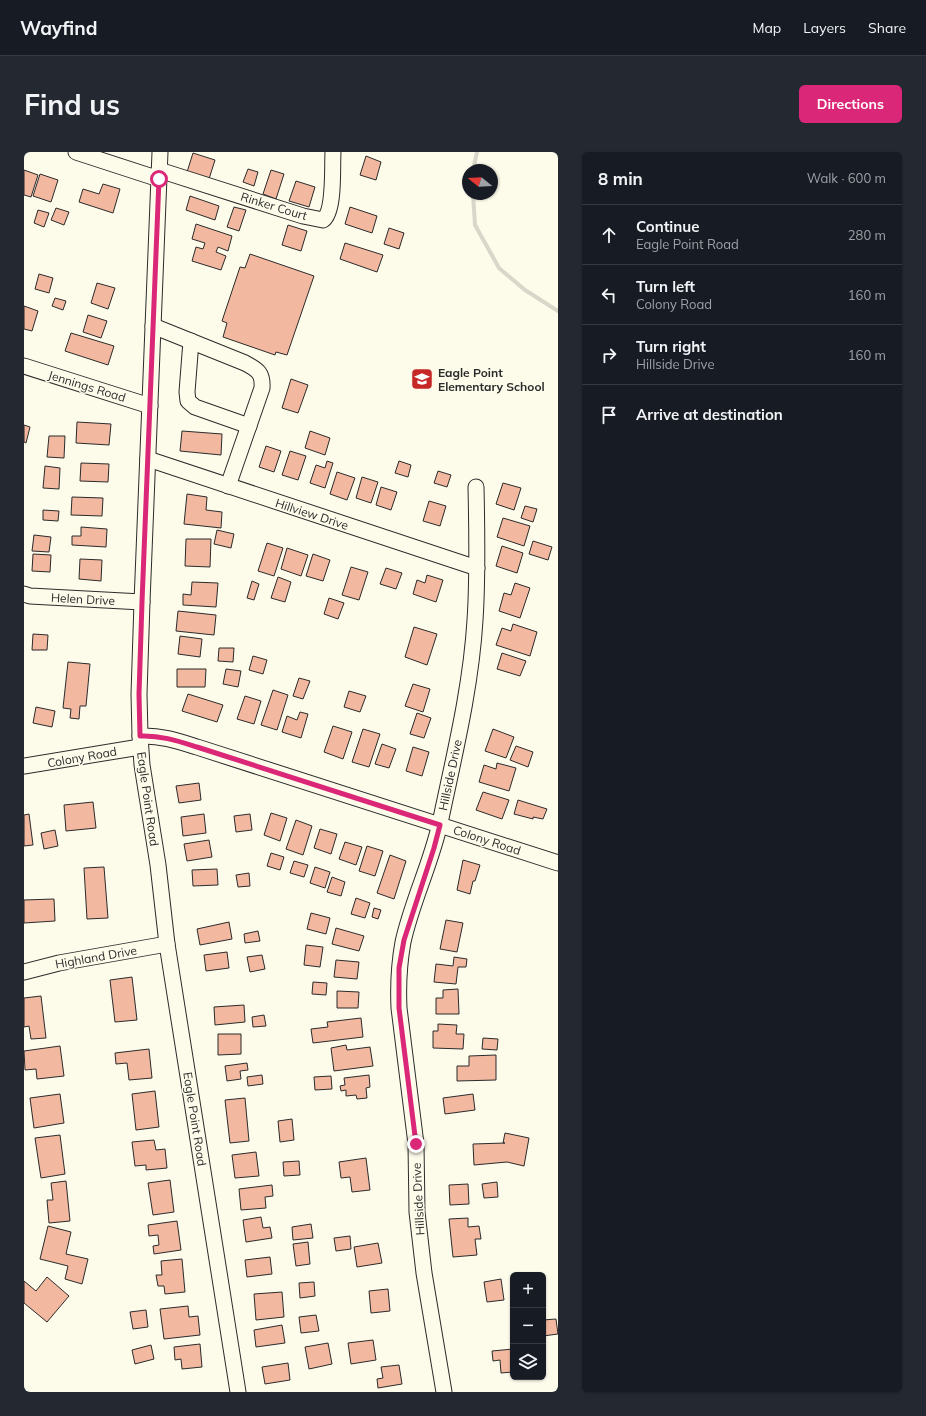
<!DOCTYPE html>
<meta charset="utf-8">
<style>
:root{--surface:#171b24;--page:#242831;--text:#f1f3f6;--muted:#9ea1a6;--line:#363941;--accent:#db2777}
body{margin:0;font-family:Mulish,sans-serif;background:var(--page);color:var(--text)}
.controls{position:absolute;right:12px;bottom:12px;display:grid;overflow:hidden;border-radius:6px;box-shadow:0 1px 3px #0004}
.controls button{width:36px;height:36px;display:grid;place-items:center;padding:0;border:0;border-bottom:1px solid var(--line);background:var(--surface);color:var(--text);font:20px sans-serif}
.compass{position:absolute;left:438px;top:12px;width:36px;height:36px;border-radius:50%;background:var(--surface);box-shadow:0 1px 3px #0004;rotate:288deg}
.stop{position:absolute;width:12px;height:12px;margin:-9px;border:3px solid #db2777;border-radius:50%;background:#fff}
.stop.end{background:#db2777;border-color:#fff;box-shadow:0 1px 4px #0008}
.list{margin:0;padding:0;list-style:none}
h2{display:flex;justify-content:space-between;align-items:center;height:52px;margin:0;padding:0 16px;font-size:17px}
h2 small{font-size:13px;font-weight:400;color:var(--muted)}
.list li{display:grid;grid-template-columns:26px 1fr auto;gap:12px;align-items:center;box-sizing:border-box;height:60px;padding:0 16px;border-top:1px solid var(--line)}
.list b{display:block;font-size:15px;white-space:nowrap}
.list p{margin:0;font-size:13px;white-space:nowrap;color:var(--muted)}
.list em{font-size:13px;font-style:normal;color:var(--muted)}
.icon{flex:none;width:22px;height:22px;fill:none;stroke:currentColor;stroke-width:2;stroke-linecap:round;stroke-linejoin:round}
.map{position:relative;flex:none;width:534px;height:1240px;overflow:hidden;border-radius:6px}
header{display:flex;align-items:center;gap:24px;box-sizing:border-box;height:56px;padding:0 20px;background:var(--surface);border-bottom:1px solid var(--line)}
header strong{font-size:19px}
nav{display:flex;gap:22px;margin-inline-start:auto;font-size:14px}
.intro{display:flex;align-items:center;justify-content:space-between;box-sizing:border-box;height:96px;padding:0 24px}
h1{margin:0;font-size:28px}
.button{padding:10px 18px;border-radius:6px;background:var(--accent);color:#fff;font-size:14px;font-weight:700}
main{display:flex;gap:24px;padding:0 24px}
aside{flex:1;background:var(--surface);border-radius:6px;box-shadow:0 1px 3px #0004}
.map>svg:first-child{display:block}
.lines{fill:none;stroke-linecap:round;stroke-linejoin:round}
.stream{stroke:#d8d7c9;stroke-width:4}
.building{fill:#f2b8a0;stroke:#2b2b2b}
.minor-casing{stroke:#2b2b2b;stroke-width:17}
.minor{stroke:#fdfbea;stroke-width:15}
.route{stroke:#db2777;stroke-width:5}
.labels{text-anchor:middle;dominant-baseline:central;stroke-width:3;stroke-linejoin:round;paint-order:stroke}
.street-label{font-size:12px;fill:#2b2b2b;stroke:#fdfbea}
.poi-label{font-size:12px;font-weight:bold;fill:#2b2b2b;stroke:#fdfbea;text-anchor:start}
</style>
<header>
<strong>Wayfind</strong>
<nav><a>Map</a><a>Layers</a><a>Share</a></nav>
</header>
<div class="intro"><h1>Find us</h1><a class="button">Directions</a></div>
<main>
<div class="map">
<svg width="534" height="1240" viewBox="0 0 534 1240">
<rect width="100%" height="100%" fill="#fdfbea"/>
<g class="lines">
<g class="stream">
<path d="M449,18L453,0"/>
<path d="M449,42L451,73L475,116L501,138L534,159"/>
</g>
</g>
<g class="building">
<path d="M169,1L191,8L185,27L163,20Z"/>
<path d="M342,4L357,10L352,28L336,23Z"/>
<path d="M224,17L234,20L230,34L219,30Z"/>
<path d="M0,18L14,23L7,45L0,43Z"/>
<path d="M247,18L260,22L252,47L239,42Z"/>
<path d="M16,22L34,28L27,50L9,44Z"/>
<path d="M272,29L291,35L285,55L265,49Z"/>
<path d="M79,32L96,37L89,61L55,50L59,37L75,42Z"/>
<path d="M166,44L195,54L191,68L162,58Z"/>
<path d="M210,55L222,58L215,79L203,75Z"/>
<path d="M326,55L353,64L348,81L321,72Z"/>
<path d="M32,56L45,60L40,73L27,68Z"/>
<path d="M14,58L25,61L20,75L10,71Z"/>
<path d="M172,72L208,84L204,99L194,95L192,100L202,104L197,118L168,109L172,95L179,97L181,91L168,87Z"/>
<path d="M264,73L283,79L277,99L258,93Z"/>
<path d="M365,76L380,81L375,97L360,92Z"/>
<path d="M321,91L359,103L353,120L316,107Z"/>
<path d="M226,102L290,124L263,203L252,200L251,203L199,185L203,171L198,169L216,115L221,116Z"/>
<path d="M15,122L29,126L25,141L11,137Z"/>
<path d="M73,131L91,136L84,157L67,151Z"/>
<path d="M31,146L42,149L39,158L28,154Z"/>
<path d="M0,154L14,159L8,179L0,177Z"/>
<path d="M64,163L83,169L77,186L59,180Z"/>
<path d="M47,181L90,194L84,213L41,199Z"/>
<path d="M267,227L284,233L274,261L258,256Z"/>
<path d="M53,270L87,272L85,293L52,291Z"/>
<path d="M0,273L6,275L2,291L0,290Z"/>
<path d="M158,279L198,282L197,303L156,299Z"/>
<path d="M286,279L306,286L301,303L281,296Z"/>
<path d="M25,284H41L40,306L23,305Z"/>
<path d="M242,294L257,299L250,320L235,315Z"/>
<path d="M266,299L282,304L274,328L258,323Z"/>
<path d="M303,309L309,311L301,336L286,331L292,313L301,316Z"/>
<path d="M375,309L387,313L384,325L371,321Z"/>
<path d="M57,311L85,312L84,330L56,329Z"/>
<path d="M21,314L36,316L35,337L19,336Z"/>
<path d="M414,319L427,323L423,335L410,331Z"/>
<path d="M313,320L331,326L323,348L306,342Z"/>
<path d="M338,325L354,330L347,351L332,346Z"/>
<path d="M479,331L497,336L490,358L472,352Z"/>
<path d="M357,335L373,340L367,358L352,353Z"/>
<path d="M163,342L183,345L182,358L198,360L197,376L160,372Z"/>
<path d="M48,345L79,346L78,364L47,363Z"/>
<path d="M405,349L422,354L416,374L399,369Z"/>
<path d="M501,354L513,357L509,370L497,366Z"/>
<path d="M19,358L35,359L34,369L19,368Z"/>
<path d="M479,366L506,374L500,394L473,385Z"/>
<path d="M57,375L83,377L82,395L48,393V384H57Z"/>
<path d="M193,378L210,382L207,396L190,392Z"/>
<path d="M10,383L27,385L25,400L8,399Z"/>
<path d="M162,387H187L186,415L161,414Z"/>
<path d="M509,389L528,395L524,408L505,402Z"/>
<path d="M243,391L259,396L250,424L234,419Z"/>
<path d="M478,394L499,401L493,421L472,414Z"/>
<path d="M263,396L284,403L277,424L257,417Z"/>
<path d="M9,402L27,403L26,420L8,419Z"/>
<path d="M289,402L306,408L299,429L282,424Z"/>
<path d="M56,407L78,408L77,429L55,427Z"/>
<path d="M327,415L344,420L335,448L318,443Z"/>
<path d="M362,416L378,421L372,437L356,432Z"/>
<path d="M403,423L419,428L412,450L389,442L393,428L401,431Z"/>
<path d="M254,425L267,430L261,450L247,446Z"/>
<path d="M228,429L235,432L230,448L223,446Z"/>
<path d="M168,430L194,431L192,455L159,453V442L167,443Z"/>
<path d="M491,431L506,436L496,466L475,459L480,441L487,443Z"/>
<path d="M305,446L320,451L314,467L300,462Z"/>
<path d="M154,459L192,463L190,483L152,479Z"/>
<path d="M489,472L513,480L506,504L472,493L478,476L487,479Z"/>
<path d="M390,475L413,482L403,513L381,505Z"/>
<path d="M9,482L24,483L23,498H8Z"/>
<path d="M156,484L178,487L176,505L154,502Z"/>
<path d="M195,496H210L209,510L194,509Z"/>
<path d="M478,501L502,509L496,524L473,517Z"/>
<path d="M229,504L243,508L239,522L225,518Z"/>
<path d="M44,510L66,512L62,554H56L55,567L46,566L47,557L39,556Z"/>
<path d="M153,517H182L181,535H153Z"/>
<path d="M202,517L217,519L214,535L199,532Z"/>
<path d="M275,526L286,529L279,547L269,544Z"/>
<path d="M389,532L406,537L399,560L381,554Z"/>
<path d="M249,538L264,543L253,578L237,573Z"/>
<path d="M325,539L342,544L336,560L320,555Z"/>
<path d="M164,542L199,553L193,570L158,559Z"/>
<path d="M221,544L237,549L230,572L213,567Z"/>
<path d="M12,555L31,559L28,575L9,571Z"/>
<path d="M276,560L284,562L277,586L258,580L263,564L273,568Z"/>
<path d="M393,561L407,566L400,586L386,582Z"/>
<path d="M309,574L328,580L319,607L300,600Z"/>
<path d="M339,577L356,582L345,615L328,610Z"/>
<path d="M469,577L490,585L482,606L461,599Z"/>
<path d="M358,592L372,597L365,616L351,612Z"/>
<path d="M492,594L509,600L504,615L486,608Z"/>
<path d="M389,595L405,600L398,624L382,619Z"/>
<path d="M473,611L492,616L485,639L455,630L460,613L472,617Z"/>
<path d="M175,631L177,648L155,651L152,634Z"/>
<path d="M459,640L485,648L478,667L452,658Z"/>
<path d="M494,648L523,657L519,667L509,665V667L490,662Z"/>
<path d="M69,650L72,676L42,679L40,653Z"/>
<path d="M247,661L263,666L256,689L240,683Z"/>
<path d="M5,662L9,693L0,694V663Z"/>
<path d="M180,662L182,681L159,684L157,665Z"/>
<path d="M226,662L228,678L212,680L210,664Z"/>
<path d="M272,668L288,674L279,703L262,697Z"/>
<path d="M296,677L313,682L307,702L290,696Z"/>
<path d="M31,678L34,694L20,697L17,681Z"/>
<path d="M185,688L188,705L163,709L160,692Z"/>
<path d="M321,690L338,695L332,713L315,707Z"/>
<path d="M343,694L359,699L351,724L335,719Z"/>
<path d="M247,701L260,705L256,718L243,714Z"/>
<path d="M366,703L382,709L370,747L353,741Z"/>
<path d="M439,708L456,713L451,729H449L446,742L433,738Z"/>
<path d="M270,709L284,713L280,725L266,721Z"/>
<path d="M80,715L84,766L63,767L60,716Z"/>
<path d="M291,715L306,720L301,736L286,731Z"/>
<path d="M193,717L194,733L169,734L168,718Z"/>
<path d="M225,721L226,734L214,735L212,723Z"/>
<path d="M308,725L321,730L317,744L303,740Z"/>
<path d="M332,746L346,751L341,766L327,762Z"/>
<path d="M30,747L31,769L0,771V748Z"/>
<path d="M350,756L357,758L354,767L348,765Z"/>
<path d="M287,761L306,766L302,782L283,777Z"/>
<path d="M422,768L439,771L433,800L416,797Z"/>
<path d="M205,770L208,787L176,793L173,777Z"/>
<path d="M312,776L340,784L335,799L308,792Z"/>
<path d="M234,779L236,789L221,791L220,782Z"/>
<path d="M282,793L299,795L296,815L280,813Z"/>
<path d="M203,800L205,816L182,819L180,803Z"/>
<path d="M238,803L241,817L226,820L223,805Z"/>
<path d="M430,805L443,807L442,815H434L432,832L410,830L412,812L429,814Z"/>
<path d="M312,808L335,810L333,827L310,825Z"/>
<path d="M108,825L113,868L91,870L86,828Z"/>
<path d="M289,830L303,831L302,843L288,842Z"/>
<path d="M434,837L435,862H412V846H419V838Z"/>
<path d="M313,839L335,840L334,856H313Z"/>
<path d="M17,844L22,886L7,887L5,874L0,875V846Z"/>
<path d="M220,853L221,870L191,873L190,855Z"/>
<path d="M240,863L242,874L229,875L228,865Z"/>
<path d="M337,866L339,885L289,891L287,877L304,875L303,870Z"/>
<path d="M414,872L433,873L432,882H440L439,897L409,896V879H414Z"/>
<path d="M194,882H217V902L194,903Z"/>
<path d="M459,886L474,887L473,898L458,897Z"/>
<path d="M322,893L323,898L346,895L349,914L310,919L307,896Z"/>
<path d="M36,894L40,924L13,927L12,917L1,918L0,899Z"/>
<path d="M125,897L128,926L105,928L103,911L92,912L91,901Z"/>
<path d="M472,903V928L433,929V914H445V904Z"/>
<path d="M223,911L224,918L216,919L217,927L203,929L201,914Z"/>
<path d="M238,923L239,932L224,934L223,925Z"/>
<path d="M345,923L346,935L342,936L343,946L333,947L332,943L322,944V938L317,939L316,934L321,933L320,926Z"/>
<path d="M307,924L308,937L291,938L290,925Z"/>
<path d="M131,939L135,975L112,978L108,942Z"/>
<path d="M36,942L40,971L10,976L6,946Z"/>
<path d="M449,942L451,958L421,962L419,946Z"/>
<path d="M221,946L225,989L206,991L201,948Z"/>
<path d="M268,967L270,988L256,990L254,969Z"/>
<path d="M481,981L505,986L500,1014L483,1010L450,1013L449,992L481,991H479Z"/>
<path d="M36,983L41,1022L17,1026L11,986Z"/>
<path d="M130,988L132,998L141,997L143,1016L122,1018V1013L111,1014L108,990Z"/>
<path d="M232,1000L235,1024L211,1026L208,1003Z"/>
<path d="M342,1006L346,1038L328,1040L326,1025L317,1026L315,1010Z"/>
<path d="M275,1009L276,1023L260,1024L259,1010Z"/>
<path d="M146,1028L150,1060L129,1063L124,1031Z"/>
<path d="M42,1029L46,1069L25,1071L23,1048H29L27,1031Z"/>
<path d="M473,1030L474,1045L460,1046L458,1032Z"/>
<path d="M444,1032L445,1052L426,1053L425,1033Z"/>
<path d="M248,1033L249,1044L241,1045L242,1056L217,1058L215,1037Z"/>
<path d="M237,1065L239,1076L246,1075L248,1086L222,1090L219,1068Z"/>
<path d="M444,1066V1075L455,1074L457,1087H451L453,1103L429,1105L425,1067Z"/>
<path d="M153,1069L157,1098L130,1102L129,1094L135,1093L134,1083L125,1084L124,1073Z"/>
<path d="M287,1072L289,1086L269,1088L268,1075Z"/>
<path d="M24,1074L47,1080L42,1102L64,1107L58,1132L41,1127L44,1114L16,1107Z"/>
<path d="M326,1084L327,1097L312,1099L310,1086Z"/>
<path d="M284,1090L286,1112L272,1114L269,1092Z"/>
<path d="M354,1091L358,1111L333,1115L330,1095Z"/>
<path d="M246,1105L248,1122L223,1125L221,1108Z"/>
<path d="M158,1107L161,1140L141,1142L140,1134H134L132,1123H138L137,1109Z"/>
<path d="M23,1125L45,1144L23,1170L0,1151V1129L12,1139Z"/>
<path d="M477,1127L480,1148L463,1150L460,1130Z"/>
<path d="M290,1130L291,1144L276,1146L275,1131Z"/>
<path d="M364,1137L366,1159L347,1161L345,1139Z"/>
<path d="M258,1140L260,1165L232,1168L230,1142Z"/>
<path d="M164,1154L165,1165L174,1164L176,1183L140,1187L136,1157Z"/>
<path d="M122,1158L124,1175L109,1177L106,1160Z"/>
<path d="M292,1163L295,1179L277,1181L275,1165Z"/>
<path d="M532,1167L534,1182L519,1184V1168Z"/>
<path d="M258,1173L261,1191L232,1195L230,1178Z"/>
<path d="M349,1188L352,1208L327,1212L324,1191Z"/>
<path d="M304,1191L308,1212L285,1217L281,1195Z"/>
<path d="M176,1192L178,1215L158,1217L157,1207L151,1208L150,1195Z"/>
<path d="M127,1193L130,1207L111,1212L108,1198Z"/>
<path d="M489,1197V1220L477,1221L476,1208L469,1209L468,1199Z"/>
<path d="M264,1211L266,1228L241,1232L238,1215Z"/>
<path d="M375,1213L378,1232L354,1236L353,1227L359,1226L357,1215Z"/>
</g>
<g class="lines">
<g class="minor-casing">
<g id="minor">
<path d="M52,0L135,27"/>
<path d="M136,0L118,450L115,542L116,584L118,613L134,713L143,792L214,1240"/>
<path d="M135,18L279,64L299,68C311,59 308,15 309,0"/>
<path d="M129,174L221,211C234,218 239,221 238,236L204,334"/>
<path d="M167,189L163,240L164,249L171,255L225,274"/>
<path d="M0,214L126,254"/>
<path d="M124,307L453,416"/>
<path d="M0,442L6,444L118,450"/>
<path d="M116,584C136,583 154,589 173,595L534,711"/>
<path d="M0,614L116,595"/>
<path d="M0,820L35,811L143,792"/>
<path d="M420,1240L400,1121L393,1060L392,992L375,856C374,834 375,812 379,790C388,749 407,712 416,671C430,604 447,536 451,468C454,424 453,379 452,335"/>
</g>
</g>
<use href="#minor" class="minor"/>
</g>
<g class="lines">
<path class="route" d="M135,27L118,450L115,542L116,584C136,583 154,589 173,595L416,673L410,696L380,788L375,816V856L392,992"/>
</g>
<defs>
<g id="school-square" transform="scale(1.15)"><rect x="-9" y="-9" width="18" height="18" rx="4" fill="#c62828" stroke="#fdfbea"/><path d="M0-5L7-2L0 1L-7-2ZM-4 1L0 2.5L4 1V4Q0 6-4 4Z" fill="#fff"/></g>
</defs>
<g fill-rule="evenodd">
<use href="#school-square" x="398" y="227"/>
</g>
<g class="labels">
<g class="street-label">
<text transform="translate(250 54) rotate(17)">Rinker Court</text>
<text transform="translate(63 234) rotate(17)">Jennings Road</text>
<text transform="translate(288 362) rotate(18)">Hillview Drive</text>
<text transform="translate(59 447) rotate(3)">Helen Drive</text>
<text transform="translate(58 605) rotate(-10)">Colony Road</text>
<text transform="translate(426 623) rotate(-78)">Hillside Drive</text>
<text transform="translate(124 647) rotate(82)">Eagle Point Road</text>
<text transform="translate(463 688) rotate(18)">Colony Road</text>
<text transform="translate(72 805) rotate(-10)">Highland Drive</text>
<text transform="translate(171 967) rotate(81)">Eagle Point Road</text>
<text transform="translate(394 1047) rotate(-93)">Hillside Drive</text>
</g>
<g class="poi-label">
<text x="414" y="220">Eagle Point<tspan x="414" dy="14">Elementary School</tspan></text>
</g>
</g>
</svg>
<div class="controls">
<button>+</button>
<button>−</button>
<button><svg class="icon" aria-label="layers" viewBox="0 0 24 24"><path d="M12 4l9 5-9 5-9-5zM3 14l9 5 9-5"/></svg></button>
</div>
<svg class="compass" viewBox="-18 -18 36 36"><path d="M0-13l5 13h-10z" fill="#e53935"/><path d="M0 13l5-13h-10z" fill="#9ea1a6"/></svg>
<div class="stop" style="left:135px;top:27px"></div>
<div class="stop end" style="left:392px;top:992px"></div>
</div>
<aside>
<h2>8 min<small>Walk · 600 m</small></h2>
<ul class="list">
<li><svg class="icon" aria-label="ahead" viewBox="0 0 24 24"><path d="M12 20V5M6 11l6-6 6 6"/></svg><div><b>Continue</b><p>Eagle Point Road</p></div><em>280 m</em></li>
<li><svg class="icon" aria-label="left" viewBox="0 0 24 24"><path d="M17 20v-9H6M10 6l-5 5 5 5"/></svg><div><b>Turn left</b><p>Colony Road</p></div><em>160 m</em></li>
<li><svg class="icon" aria-label="right" viewBox="0 0 24 24"><path d="M7 20v-9h11M14 6l5 5-5 5"/></svg><div><b>Turn right</b><p>Hillside Drive</p></div><em>160 m</em></li>
<li><svg class="icon" aria-label="arrive" viewBox="0 0 24 24"><path d="M6 21V4h12l-3 4 3 4H6"/></svg><div><b>Arrive at destination</b></div></li>
</ul>
</aside>
</main>
